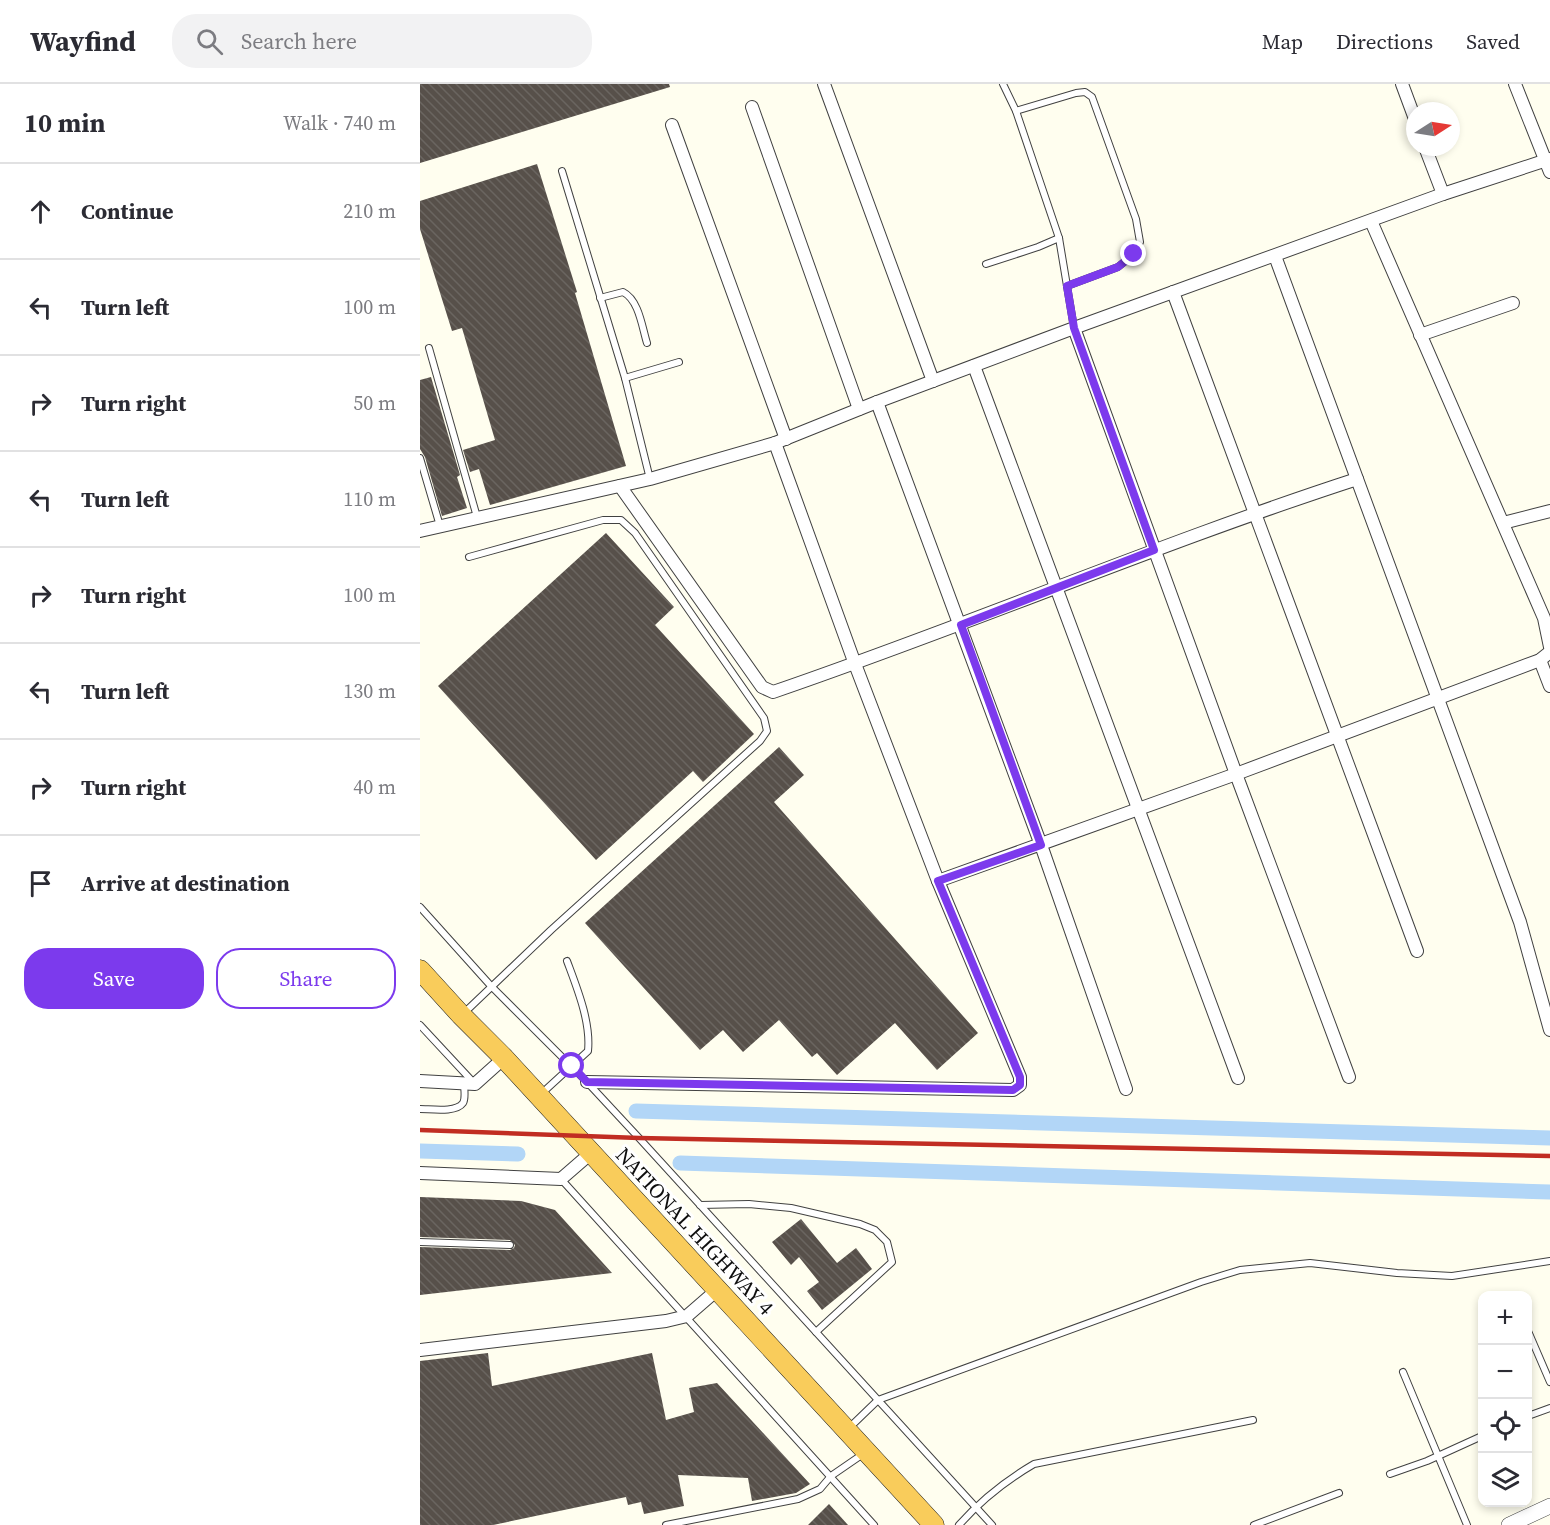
<!DOCTYPE html>
<meta charset="utf-8">
<style>
:root{--surface:#fff;--page:#f2f2f3;--text:#2b2b33;--muted:#7c7c81;--line:#e1e1e2;--accent:#7c3aed}
body{margin:0;font-family:"Source Serif 4",serif;background:var(--page);color:var(--text)}
.controls{position:absolute;right:18px;bottom:18px;display:grid;overflow:hidden;border-radius:12px;box-shadow:0 3px 9px #0003}
.controls button{width:54px;height:54px;display:grid;place-items:center;padding:0;border:0;border-bottom:2px solid var(--line);background:var(--surface);color:var(--text);font:30px sans-serif}
.compass{position:absolute;left:986px;top:18px;width:54px;height:54px;border-radius:50%;background:var(--surface);box-shadow:0 3px 9px #0003;rotate:78deg}
.stop{position:absolute;width:18px;height:18px;margin:-14px;border:4px solid #7c3aed;border-radius:50%;background:#fff}
.stop.end{background:#7c3aed;border-color:#fff;box-shadow:0 2px 6px #0008}
.list{margin:0;padding:0;list-style:none}
h2{display:flex;justify-content:space-between;align-items:center;height:78px;margin:0;padding:0 24px;font-size:26px}
h2 small{font-size:20px;font-weight:400;color:var(--muted)}
.list li{display:grid;grid-template-columns:39px 1fr auto;gap:18px;align-items:center;box-sizing:border-box;height:96px;padding:0 24px;border-top:2px solid var(--line)}
.list b{display:block;font-size:22px;white-space:nowrap}
.list em{font-size:20px;font-style:normal;color:var(--muted)}
.actions{display:flex;gap:12px;padding:18px 24px}
.actions a{flex:1;padding:14px 0;border:2px solid var(--accent);border-radius:24px;text-align:center;font-size:21px;color:var(--accent)}
.actions .main{background:var(--accent);color:#fff}
.icon{flex:none;width:33px;height:33px;fill:none;stroke:currentColor;stroke-width:2;stroke-linecap:round;stroke-linejoin:round}
.map{position:relative;flex:none;width:1130px;height:1441px;overflow:hidden}
header{display:flex;align-items:center;gap:36px;box-sizing:border-box;height:84px;padding:0 30px;background:var(--surface);border-bottom:2px solid var(--line)}
header strong{font-size:28px}
nav{display:flex;gap:33px;margin-inline-start:auto;font-size:21px}
.search{width:420px;height:54px;background:var(--page);display:flex;align-items:center;gap:15px;box-sizing:border-box;padding:0 21px;border-radius:24px;color:var(--muted);font-size:22px}
main{display:flex}
aside{flex:1;background:var(--surface)}
.map>svg:first-child{display:block}
.lines{fill:none;stroke-linecap:round;stroke-linejoin:round}
.canal{stroke:#b2d6f7;stroke-width:15}
.building{fill:url(#building-back-hatch)}
.service-casing{stroke:#414141;stroke-width:8}
.minor-casing{stroke:#414141;stroke-width:14}
.tertiary-casing{stroke:#414141;stroke-width:16}
.trunk-casing{stroke:#1f1f1f;stroke-width:21}
.service{stroke:#fff;stroke-width:6}
.minor{stroke:#fff;stroke-width:12}
.tertiary{stroke:#fff;stroke-width:15}
.trunk{stroke:#f9cc5b;stroke-width:20}
.rail{stroke:#c12d22;stroke-width:4.5}
.route{stroke:#7c3aed;stroke-width:8}
.labels{text-anchor:middle;dominant-baseline:central;stroke-width:6;stroke-linejoin:round;paint-order:stroke}
.street-label{font-size:21px;fill:#0e0e0e;stroke:#fff}
</style>
<header>
<strong>Wayfind</strong>
<div class="search"><svg class="icon" aria-label="search" viewBox="0 0 24 24"><circle cx="10" cy="10" r="6"/><path d="M15 15l6 6"/></svg>Search here</div>
<nav><a>Map</a><a>Directions</a><a>Saved</a></nav>
</header>
<main>
<aside>
<h2>10 min<small>Walk · 740 m</small></h2>
<ul class="list">
<li><svg class="icon" aria-label="ahead" viewBox="0 0 24 24"><path d="M12 20V5M6 11l6-6 6 6"/></svg><div><b>Continue</b></div><em>210 m</em></li>
<li><svg class="icon" aria-label="left" viewBox="0 0 24 24"><path d="M17 20v-9H6M10 6l-5 5 5 5"/></svg><div><b>Turn left</b></div><em>100 m</em></li>
<li><svg class="icon" aria-label="right" viewBox="0 0 24 24"><path d="M7 20v-9h11M14 6l5 5-5 5"/></svg><div><b>Turn right</b></div><em>50 m</em></li>
<li><svg class="icon" aria-label="left" viewBox="0 0 24 24"><path d="M17 20v-9H6M10 6l-5 5 5 5"/></svg><div><b>Turn left</b></div><em>110 m</em></li>
<li><svg class="icon" aria-label="right" viewBox="0 0 24 24"><path d="M7 20v-9h11M14 6l5 5-5 5"/></svg><div><b>Turn right</b></div><em>100 m</em></li>
<li><svg class="icon" aria-label="left" viewBox="0 0 24 24"><path d="M17 20v-9H6M10 6l-5 5 5 5"/></svg><div><b>Turn left</b></div><em>130 m</em></li>
<li><svg class="icon" aria-label="right" viewBox="0 0 24 24"><path d="M7 20v-9h11M14 6l5 5-5 5"/></svg><div><b>Turn right</b></div><em>40 m</em></li>
<li><svg class="icon" aria-label="arrive" viewBox="0 0 24 24"><path d="M6 21V4h12l-3 4 3 4H6"/></svg><div><b>Arrive at destination</b></div></li>
</ul>
<div class="actions"><a class="main">Save</a><a>Share</a></div>
</aside>
<div class="map">
<svg width="1130" height="1441" viewBox="0 0 1130 1441">
<defs>
<pattern id="building-back-hatch" width="6" height="6" patternUnits="userSpaceOnUse" patternTransform="scale(1.5)"><rect width="6" height="6" fill="#57504a"/><path d="M-1 5l2 2M0 0l6 6M5-1l2 2" fill="none" stroke="#6a6560"/></pattern>
</defs>
<rect width="100%" height="100%" fill="#fffeef"/>
<g class="lines">
<g class="canal">
<path d="M216,1027L1130,1054"/>
<path d="M0,1067L98,1070"/>
<path d="M260,1079L1130,1108"/>
</g>
</g>
<g class="building">
<path d="M0,0H249L250,3L0,79Z"/>
<path d="M117,80L157,208L155,209L206,382L70,421L59,385L50,388L43,366L75,356L42,244L32,247L0,145V117Z"/>
<path d="M11,293L40,391L37,393L47,424L22,432L5,373L0,365V296Z"/>
<path d="M186,449L254,523L235,541L334,650L283,698L273,687L176,776L18,602Z"/>
<path d="M359,663L384,691L354,718L558,949L517,986L475,939L417,991L397,969L392,973L359,936L323,968L303,946L280,966L165,839Z"/>
<path d="M0,1113L101,1117L135,1126L192,1189L0,1211V1163L90,1166L94,1164L95,1161L90,1156L0,1153Z"/>
<path d="M381,1135L417,1179L436,1164L452,1185L402,1226L387,1207L399,1198L379,1173L371,1181L352,1158Z"/>
<path d="M68,1269L72,1302L232,1269L246,1336L274,1328L269,1304L297,1299L390,1400L376,1409L332,1417L328,1394L258,1391L264,1422L224,1430L221,1418L208,1421L206,1413L73,1441H0V1277Z"/>
<path d="M409,1420L428,1441H388Z"/>
</g>
<g class="lines">
<g class="service-casing">
<g id="service">
<path d="M583,0L596,27L639,154L654,244"/>
<path d="M596,27L656,9L665,8L672,13L716,135L720,158L714,170L698,183L647,202"/>
<path d="M142,87L205,294L230,395"/>
<path d="M566,180L618,163L639,154"/>
<path d="M180,214L203,208C219,216 222,243 227,259"/>
<path d="M9,264L57,433"/>
<path d="M205,294L259,278"/>
<path d="M0,374L20,442"/>
<path d="M0,823L71,902L167,998L219,1054L572,1441"/>
<path d="M44,929L131,846L340,657L347,647L344,634L215,449L201,436H183L49,473"/>
<path d="M0,941L53,998"/>
<path d="M121,1010L168,967C171,938 157,904 147,877"/>
<path d="M0,1025C11,1025 36,1029 43,1019C46,1014 44,1005 44,999"/>
<path d="M141,1095L454,1441"/>
<path d="M280,1121L329,1120L371,1124L440,1140L455,1146L467,1158L472,1178L396,1248"/>
<path d="M0,1158L90,1161"/>
<path d="M1108,1247L1130,1298"/>
<path d="M983,1288L1047,1441"/>
<path d="M1108,1332L1130,1324"/>
<path d="M429,1344L458,1316L781,1198L820,1186L890,1179L977,1189L1032,1192L1130,1177"/>
<path d="M970,1390L1007,1377L1062,1352"/>
<path d="M246,1441L378,1415L400,1405L411,1392L443,1370"/>
<path d="M539,1441C561,1416 585,1397 614,1380L833,1336"/>
<path d="M834,1441L919,1409"/>
</g>
</g>
<g class="minor-casing">
<g id="minor">
<path d="M404,0L513,297"/>
<path d="M982,0L995,35"/>
<path d="M1095,0L1130,88"/>
<path d="M332,23L439,325"/>
<path d="M252,41L366,355"/>
<path d="M1005,63L1023,110"/>
<path d="M951,137L1124,534L1130,563"/>
<path d="M855,172L1100,838L1130,946"/>
<path d="M753,208L997,867"/>
<path d="M654,244L816,690L929,993"/>
<path d="M1000,251L1093,219"/>
<path d="M554,282L818,994"/>
<path d="M457,318L621,761L706,1005"/>
<path d="M200,402L342,603L353,608C549,541 740,459 937,395"/>
<path d="M1083,439L1130,427"/>
<path d="M0,447L230,395L355,359L457,318L654,244L1023,110L1130,75"/>
<path d="M1120,576L1130,602"/>
<path d="M518,797L816,690L1120,576L1130,568"/>
<path d="M0,997L55,1000L84,974"/>
<path d="M167,998L593,1006L600,1001V993L518,797L435,580L355,359"/>
<path d="M0,1089L141,1095L171,1069"/>
<path d="M0,1266L246,1237L267,1232L297,1206"/>
</g>
</g>
<g class="tertiary-casing">
<path id="tertiary" d="M1089,1441L1130,1422"/>
</g>
<g class="trunk-casing">
<path id="trunk" d="M0,886L41,931L84,974L514,1441"/>
</g>
<use href="#service" class="service"/>
<use href="#minor" class="minor"/>
<use href="#tertiary" class="tertiary"/>
<use href="#trunk" class="trunk"/>
<path class="rail" d="M0,1046L219,1054L1130,1072"/>
</g>
<g class="lines">
<path class="route" d="M152,982L167,998L593,1006L600,1001V993L518,797L621,761L541,541L734,466L654,244L647,202L698,183L714,170"/>
</g>
<g class="labels">
<g class="street-label">
<text transform="translate(275 1147) rotate(47)">NATIONAL HIGHWAY 4</text>
</g>
</g>
</svg>
<div class="controls">
<button>+</button>
<button>−</button>
<button><svg class="icon" aria-label="locate" viewBox="0 0 24 24"><circle cx="12" cy="12" r="6"/><path d="M12 2v4M12 18v4M2 12h4M18 12h4"/></svg></button>
<button><svg class="icon" aria-label="layers" viewBox="0 0 24 24"><path d="M12 4l9 5-9 5-9-5zM3 14l9 5 9-5"/></svg></button>
</div>
<svg class="compass" viewBox="-18 -18 36 36"><path d="M0-13l5 13h-10z" fill="#e53935"/><path d="M0 13l5-13h-10z" fill="#7c7c81"/></svg>
<div class="stop" style="left:152px;top:982px"></div>
<div class="stop end" style="left:714px;top:170px"></div>
</div>
</main>
